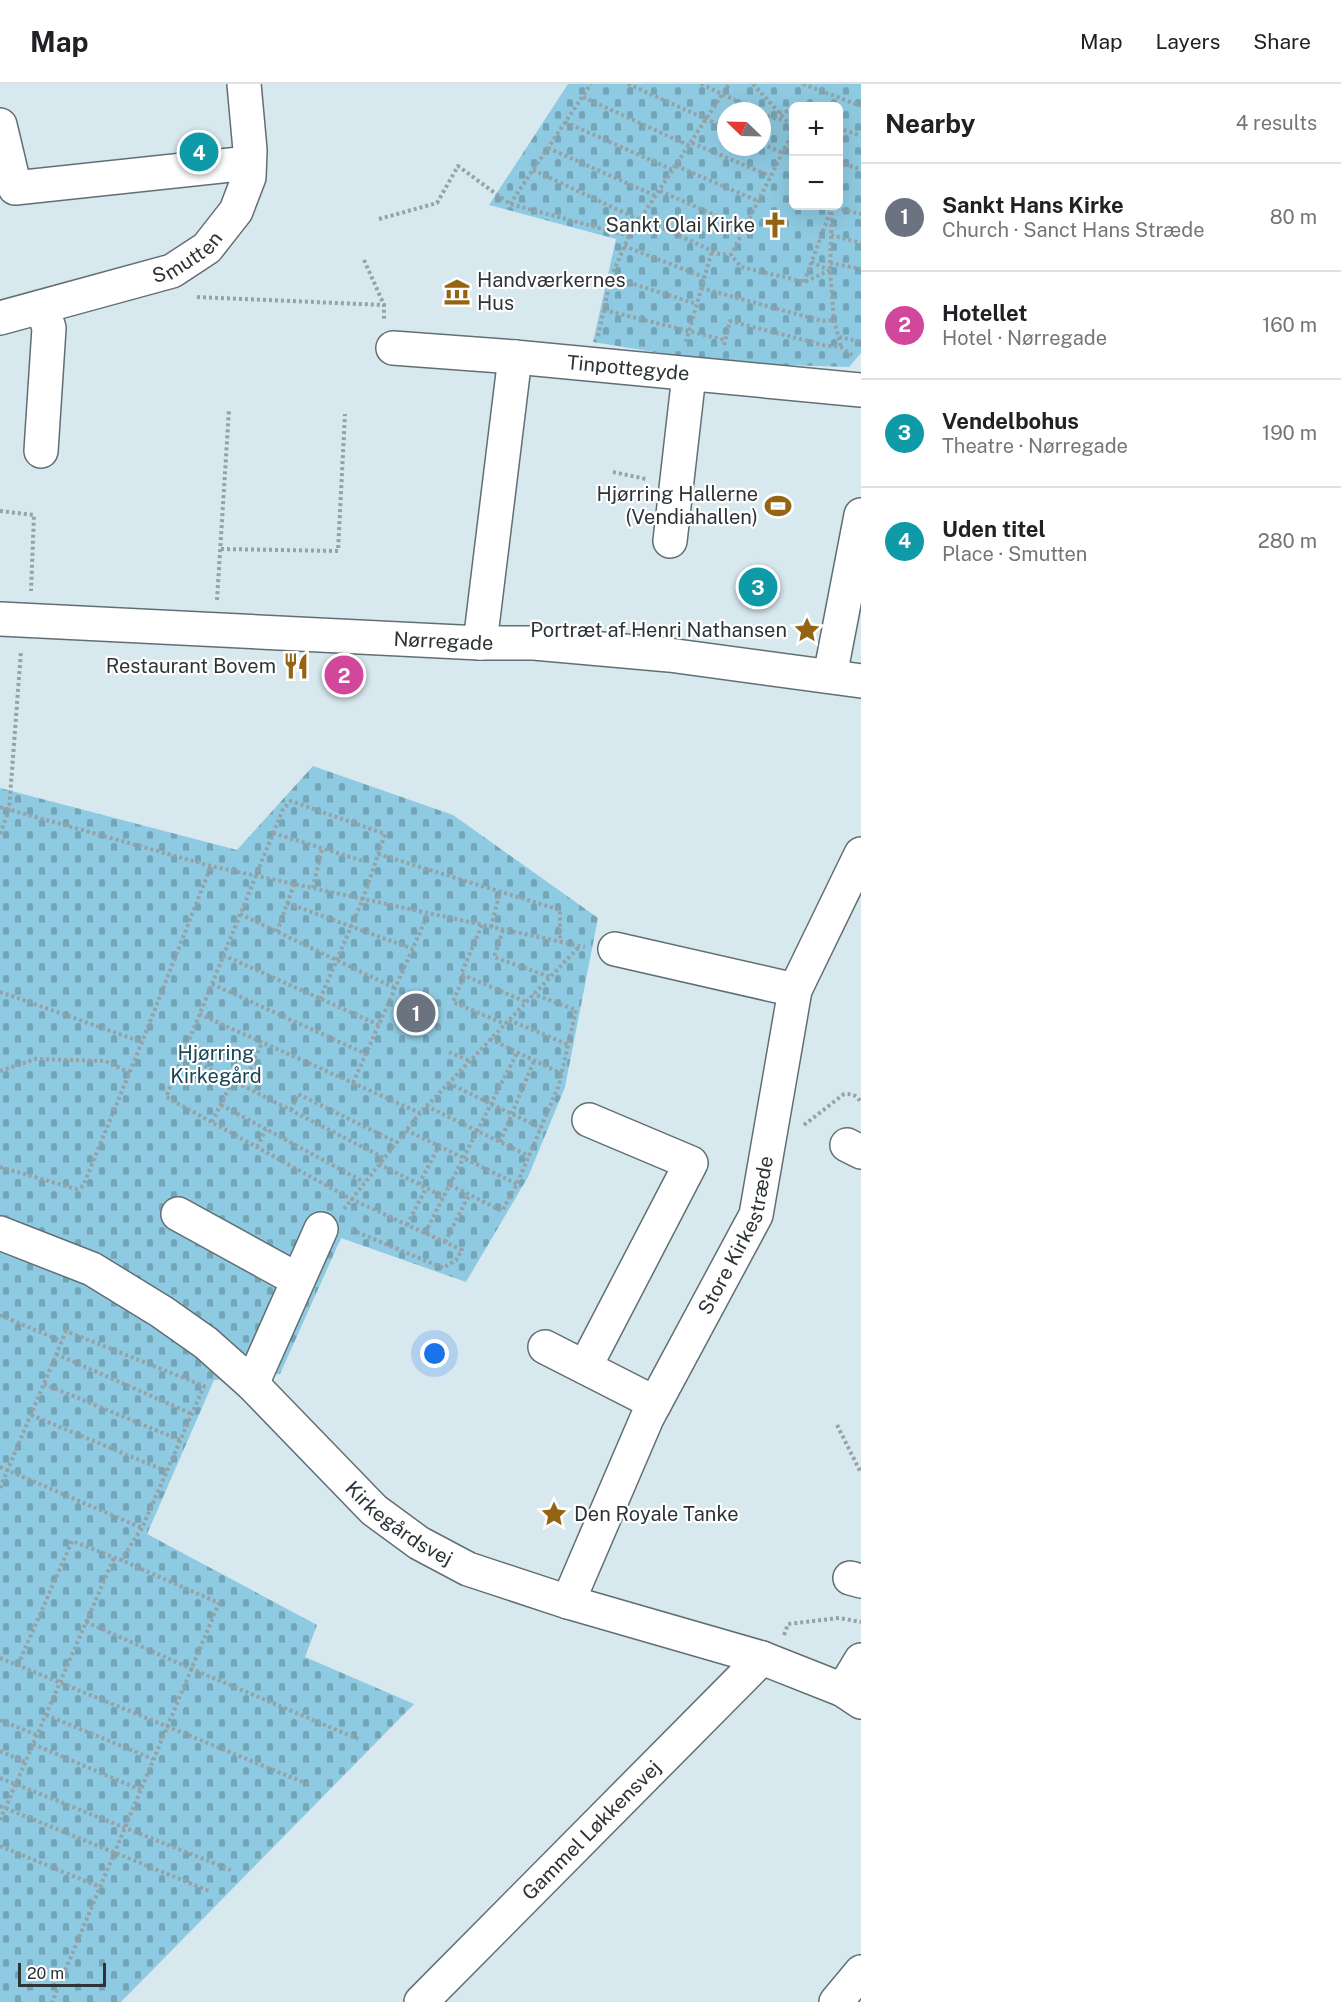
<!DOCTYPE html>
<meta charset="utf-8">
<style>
:root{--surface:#fff;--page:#f6f6f6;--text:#202124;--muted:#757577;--line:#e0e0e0;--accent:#0f766e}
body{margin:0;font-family:"Public Sans",sans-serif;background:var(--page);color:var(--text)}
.controls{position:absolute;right:18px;top:18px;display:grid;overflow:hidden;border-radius:9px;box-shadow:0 6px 24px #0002}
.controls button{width:54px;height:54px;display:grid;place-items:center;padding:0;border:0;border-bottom:2px solid var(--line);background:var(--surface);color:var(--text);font:30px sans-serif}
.compass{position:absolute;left:717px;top:18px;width:54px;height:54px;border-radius:50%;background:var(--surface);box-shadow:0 6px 24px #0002;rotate:293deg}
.scale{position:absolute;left:18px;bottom:15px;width:88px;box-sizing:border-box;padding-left:6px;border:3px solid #2d3336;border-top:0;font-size:16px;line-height:21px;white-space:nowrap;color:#2d3336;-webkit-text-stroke:4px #fff;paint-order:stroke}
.you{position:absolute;left:435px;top:1270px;width:21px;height:21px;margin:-15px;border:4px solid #fff;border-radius:50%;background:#1a73e8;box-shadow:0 0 0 9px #1a73e833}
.badge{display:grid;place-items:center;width:39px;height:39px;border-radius:50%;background:var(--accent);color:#fff;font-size:20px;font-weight:700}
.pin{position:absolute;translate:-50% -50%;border:3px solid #fff;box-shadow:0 2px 6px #0006}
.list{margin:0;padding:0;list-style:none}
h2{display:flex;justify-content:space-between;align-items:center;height:78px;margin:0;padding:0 24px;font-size:26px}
h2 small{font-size:20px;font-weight:400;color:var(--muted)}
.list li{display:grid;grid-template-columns:39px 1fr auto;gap:18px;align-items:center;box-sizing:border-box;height:108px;padding:0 24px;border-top:2px solid var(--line)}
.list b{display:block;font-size:22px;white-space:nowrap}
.list p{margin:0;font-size:20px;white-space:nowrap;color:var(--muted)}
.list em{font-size:20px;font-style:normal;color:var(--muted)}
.map{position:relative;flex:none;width:861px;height:1918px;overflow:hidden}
header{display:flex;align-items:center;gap:36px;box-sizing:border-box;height:84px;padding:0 30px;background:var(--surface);border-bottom:2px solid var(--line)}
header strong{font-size:28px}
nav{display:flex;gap:33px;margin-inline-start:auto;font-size:21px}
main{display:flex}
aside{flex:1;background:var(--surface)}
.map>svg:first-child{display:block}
.cemetery{fill:url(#cemetery-stones);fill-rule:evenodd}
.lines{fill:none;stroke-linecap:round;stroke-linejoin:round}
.minor-casing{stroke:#616f75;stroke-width:36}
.path{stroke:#95a2a7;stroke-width:4;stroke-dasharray:3 3;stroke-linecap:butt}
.minor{stroke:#fff;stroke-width:33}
.labels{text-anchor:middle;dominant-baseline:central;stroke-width:4.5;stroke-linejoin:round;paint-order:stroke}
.poi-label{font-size:20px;fill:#2d3336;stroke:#fff;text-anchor:end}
.street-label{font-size:20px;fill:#2d3336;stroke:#fff}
.park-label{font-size:20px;fill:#184655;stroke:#fff}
</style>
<header>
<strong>Map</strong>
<nav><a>Map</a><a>Layers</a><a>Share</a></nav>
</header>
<main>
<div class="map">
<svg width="861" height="1918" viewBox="0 0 861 1918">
<defs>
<pattern id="cemetery-stones" width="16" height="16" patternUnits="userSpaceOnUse" patternTransform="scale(1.5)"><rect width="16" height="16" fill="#8ecae1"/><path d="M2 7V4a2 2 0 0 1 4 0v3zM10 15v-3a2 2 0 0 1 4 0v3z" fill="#74a5b7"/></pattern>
</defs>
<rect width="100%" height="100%" fill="#d8e8ef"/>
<g class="cemetery">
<path d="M568,0H861V269L849,283L721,279L593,258L616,155L489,121ZM794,22H838V122H794ZM726,27H762V63H726Z"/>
<path d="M313,682L453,731L598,834L565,1003L528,1093L466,1198L341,1154L280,1290L214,1296L147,1450L317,1541L305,1573L414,1620L121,1918H0V704L237,766Z"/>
</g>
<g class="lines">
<g class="minor-casing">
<g id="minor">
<path d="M0,41L15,104L249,79"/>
<path id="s1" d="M0,234L172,187L207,164L236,127L249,93L250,66L244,0"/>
<path id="s2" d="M393,264L515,273L861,306"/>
<path d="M41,367L49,244L42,223"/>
<path d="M670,457L689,291"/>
<path id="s3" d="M0,535L480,559H534L669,571L861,597"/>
<path d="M480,559L515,273"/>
<path d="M830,592L861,431"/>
<path d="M615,865L795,906"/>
<path d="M847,1061L861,1068"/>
<path d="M178,1130L298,1196"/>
<path id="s4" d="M0,1149L92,1185L162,1228L206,1259L252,1300L374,1426L419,1459L468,1485L568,1518L762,1574L843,1606L861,1618"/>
<path d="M545,1263L655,1319"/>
<path d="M585,1283L691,1079L589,1036"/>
<path d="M252,1300L321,1145"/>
<path d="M850,1494L861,1497"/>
<path id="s5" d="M568,1518L647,1334L756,1131L795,906L861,770"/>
<path d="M843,1606L861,1576"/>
<path id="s6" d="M421,1918L762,1574"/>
<path d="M836,1918L861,1888"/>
</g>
</g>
<g class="path">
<path d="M628,0L726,44"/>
<path d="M701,0L758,27"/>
<path d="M753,0L794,45"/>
<path d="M803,0L861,22"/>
<path d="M583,13L690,62"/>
<path d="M762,29L773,34L785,36"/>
<path d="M779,29L788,27L794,29"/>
<path d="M565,38L673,86"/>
<path d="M838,44L861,52"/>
<path d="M794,46L731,171L741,183L805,198L830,186"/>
<path d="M692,59L770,92"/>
<path d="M762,60L781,68L794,59"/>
<path d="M548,64L656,112"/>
<path d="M838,79L861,85"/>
<path d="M676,82L758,117"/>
<path d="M533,86L640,136"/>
<path d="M660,107L744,144"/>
<path d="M510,120L591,0"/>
<path d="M832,122L830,186L834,236L841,263"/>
<path d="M641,134L719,170L731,171"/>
<path d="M379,135L437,119L458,82L510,120L629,152L729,0"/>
<path d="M831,151L861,159"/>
<path d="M624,162L704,193"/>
<path d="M364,176L384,221"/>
<path d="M811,178L829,186"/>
<path d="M830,179L861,185"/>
<path d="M611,193L697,220"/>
<path d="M804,198L832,123L861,130"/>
<path d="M701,204L822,237L834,236"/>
<path d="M197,213L384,221V235"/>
<path d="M604,226L725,256"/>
<path d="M598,252L611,193L629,152"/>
<path d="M839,253L861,258"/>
<path d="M686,258L712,167"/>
<path d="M724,261L730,237L823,261L841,263L853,272"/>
<path d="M613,388L646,395"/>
<path d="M0,427L34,431L31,507"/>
<path d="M221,465L338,467L345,330"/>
<path d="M217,516L229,325"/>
<path d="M0,723L211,782L585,863"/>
<path d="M273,749L363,777"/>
<path d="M0,750L9,726L21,567"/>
<path d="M378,770L560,826V858"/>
<path d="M313,804L322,764"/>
<path d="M287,819L413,865"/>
<path d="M240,830L395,904"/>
<path d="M482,841L461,890L526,918"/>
<path d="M491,843L500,808"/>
<path d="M503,846L494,873L550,893"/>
<path d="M277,848L294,800"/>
<path d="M223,871L379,941"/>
<path d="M464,892L453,918L505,940"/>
<path d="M212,900L366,970"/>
<path d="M0,908L142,958"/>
<path d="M320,915L363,815L385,750L291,717L283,725L166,1013L351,1115L462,1166L456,1176L443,1184L352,1146"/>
<path d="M199,930L420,1029"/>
<path d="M509,936L569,961"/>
<path d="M490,955L562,990"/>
<path d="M449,968L470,977"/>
<path d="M183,971L384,1074"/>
<path d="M0,987L36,975L105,977L130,989"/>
<path d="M353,999L428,830"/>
<path d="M448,999L541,1044"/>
<path d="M243,1002L262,958"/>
<path d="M221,1021L364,1098"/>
<path d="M426,1022L529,1072"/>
<path d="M291,1026L298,1010L396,1058"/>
<path d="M212,1038L233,996"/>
<path d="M804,1041L844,1010C853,1010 857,1011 861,1019"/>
<path d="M406,1046L517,1100"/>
<path d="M500,1058L534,977"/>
<path d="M257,1063L266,1045"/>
<path d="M379,1080L444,1113"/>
<path d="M0,1083L76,1105L83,1102L142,958L211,782"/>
<path d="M419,1100L439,1062"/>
<path d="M450,1101L502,1127L517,1100L559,1001L576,926L533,910"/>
<path d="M344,1125L420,1029L579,863"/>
<path d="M407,1141L426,1104"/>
<path d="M425,1149L517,969"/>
<path d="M445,1158L469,1111"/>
<path d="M0,1231L61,1257"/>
<path d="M56,1270L192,1330"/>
<path d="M44,1300L180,1356"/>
<path d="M31,1331L166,1387"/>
<path d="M837,1341L861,1389"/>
<path d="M0,1383L142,1444"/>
<path d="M0,1404L66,1247L204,1302L142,1444L121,1476"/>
<path d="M86,1538L192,1585L358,1655"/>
<path d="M784,1551L788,1540L839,1534L861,1538"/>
<path d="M0,1574L310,1701"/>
<path d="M18,1581L72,1457L121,1476L219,1519L52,1918"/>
<path d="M46,1631L153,1675"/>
<path d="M0,1636L37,1651"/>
<path d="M33,1660L141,1706"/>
<path d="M0,1667L25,1678"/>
<path d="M0,1694L231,1786"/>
<path d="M0,1722L209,1807"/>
<path d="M0,1736L114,1474"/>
<path d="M0,1762L100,1803"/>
</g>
<use href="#minor" class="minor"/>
</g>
<defs>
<g id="church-bare" transform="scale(2.07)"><path d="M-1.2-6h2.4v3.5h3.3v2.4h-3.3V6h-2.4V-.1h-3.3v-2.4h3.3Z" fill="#946413" stroke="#fff" stroke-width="2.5" paint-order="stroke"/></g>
<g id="museum-bare" transform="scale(2.07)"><path d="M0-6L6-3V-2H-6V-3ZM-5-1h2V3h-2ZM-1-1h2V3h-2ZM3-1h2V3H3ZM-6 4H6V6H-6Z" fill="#946413" stroke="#fff" stroke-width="2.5" paint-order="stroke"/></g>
<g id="stadium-bare" transform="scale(2.07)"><path d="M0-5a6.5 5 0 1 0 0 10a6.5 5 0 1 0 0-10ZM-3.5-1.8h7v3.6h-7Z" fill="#946413" stroke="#fff" stroke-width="2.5" paint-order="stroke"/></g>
<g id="sight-bare" transform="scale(2.07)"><path d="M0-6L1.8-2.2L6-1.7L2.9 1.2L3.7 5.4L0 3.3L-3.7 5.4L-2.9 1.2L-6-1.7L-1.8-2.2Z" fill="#946413" stroke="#fff" stroke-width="2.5" paint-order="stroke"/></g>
<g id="restaurant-bare" transform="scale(2.07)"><path d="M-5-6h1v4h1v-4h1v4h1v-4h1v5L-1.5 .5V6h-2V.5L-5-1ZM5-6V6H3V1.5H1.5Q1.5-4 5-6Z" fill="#946413" stroke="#fff" stroke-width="2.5" paint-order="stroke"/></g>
</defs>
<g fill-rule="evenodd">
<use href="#church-bare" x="775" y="141"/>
<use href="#museum-bare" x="457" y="208"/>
<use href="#stadium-bare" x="778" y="422"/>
<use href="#sight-bare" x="807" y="546"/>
<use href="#restaurant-bare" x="296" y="582"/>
<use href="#sight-bare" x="554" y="1430"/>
</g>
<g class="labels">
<g class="poi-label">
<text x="755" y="141">Sankt Olai Kirke</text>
<text x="477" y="196" text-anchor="start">Handværkernes<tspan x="477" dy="23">Hus</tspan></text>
<text x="758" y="410">Hjørring Hallerne<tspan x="758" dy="23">(Vendiahallen)</tspan></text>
<text x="787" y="546">Portræt af Henri Nathansen</text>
<text x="276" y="582">Restaurant Bovem</text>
<text x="574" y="1430" text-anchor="start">Den Royale Tanke</text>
</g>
<g class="street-label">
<text stroke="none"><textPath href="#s1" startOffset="198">Smutten</textPath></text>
<text stroke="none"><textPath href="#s2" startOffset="236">Tinpottegyde</textPath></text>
<text stroke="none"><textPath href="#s3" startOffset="444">Nørregade</textPath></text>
<text stroke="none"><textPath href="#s5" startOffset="405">Store Kirkestræde</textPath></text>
<text stroke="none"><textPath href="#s4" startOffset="500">Kirkegårdsvej</textPath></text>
<text stroke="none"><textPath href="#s6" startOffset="242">Gammel Løkkensvej</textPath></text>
</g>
<g class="park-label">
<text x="216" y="969">Hjørring<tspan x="216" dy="23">Kirkegård</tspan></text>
</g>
</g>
</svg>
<div class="controls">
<button>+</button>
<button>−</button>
</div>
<svg class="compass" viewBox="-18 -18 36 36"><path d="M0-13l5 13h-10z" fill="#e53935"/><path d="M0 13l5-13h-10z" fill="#757577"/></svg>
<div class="scale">20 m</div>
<div class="you"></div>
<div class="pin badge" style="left:416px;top:929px;background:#6b7280">1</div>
<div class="pin badge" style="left:344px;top:591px;background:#d1479c">2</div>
<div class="pin badge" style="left:758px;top:503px;background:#0f9aa8">3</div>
<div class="pin badge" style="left:199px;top:68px;background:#0f9aa8">4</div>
</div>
<aside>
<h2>Nearby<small>4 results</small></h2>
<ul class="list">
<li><span class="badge" style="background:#6b7280">1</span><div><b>Sankt Hans Kirke</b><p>Church · Sanct Hans Stræde</p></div><em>80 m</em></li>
<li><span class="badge" style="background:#d1479c">2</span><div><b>Hotellet</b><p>Hotel · Nørregade</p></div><em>160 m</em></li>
<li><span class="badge" style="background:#0f9aa8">3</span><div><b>Vendelbohus</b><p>Theatre · Nørregade</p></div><em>190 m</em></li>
<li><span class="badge" style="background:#0f9aa8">4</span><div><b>Uden titel</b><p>Place · Smutten</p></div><em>280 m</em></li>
</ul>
</aside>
</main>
